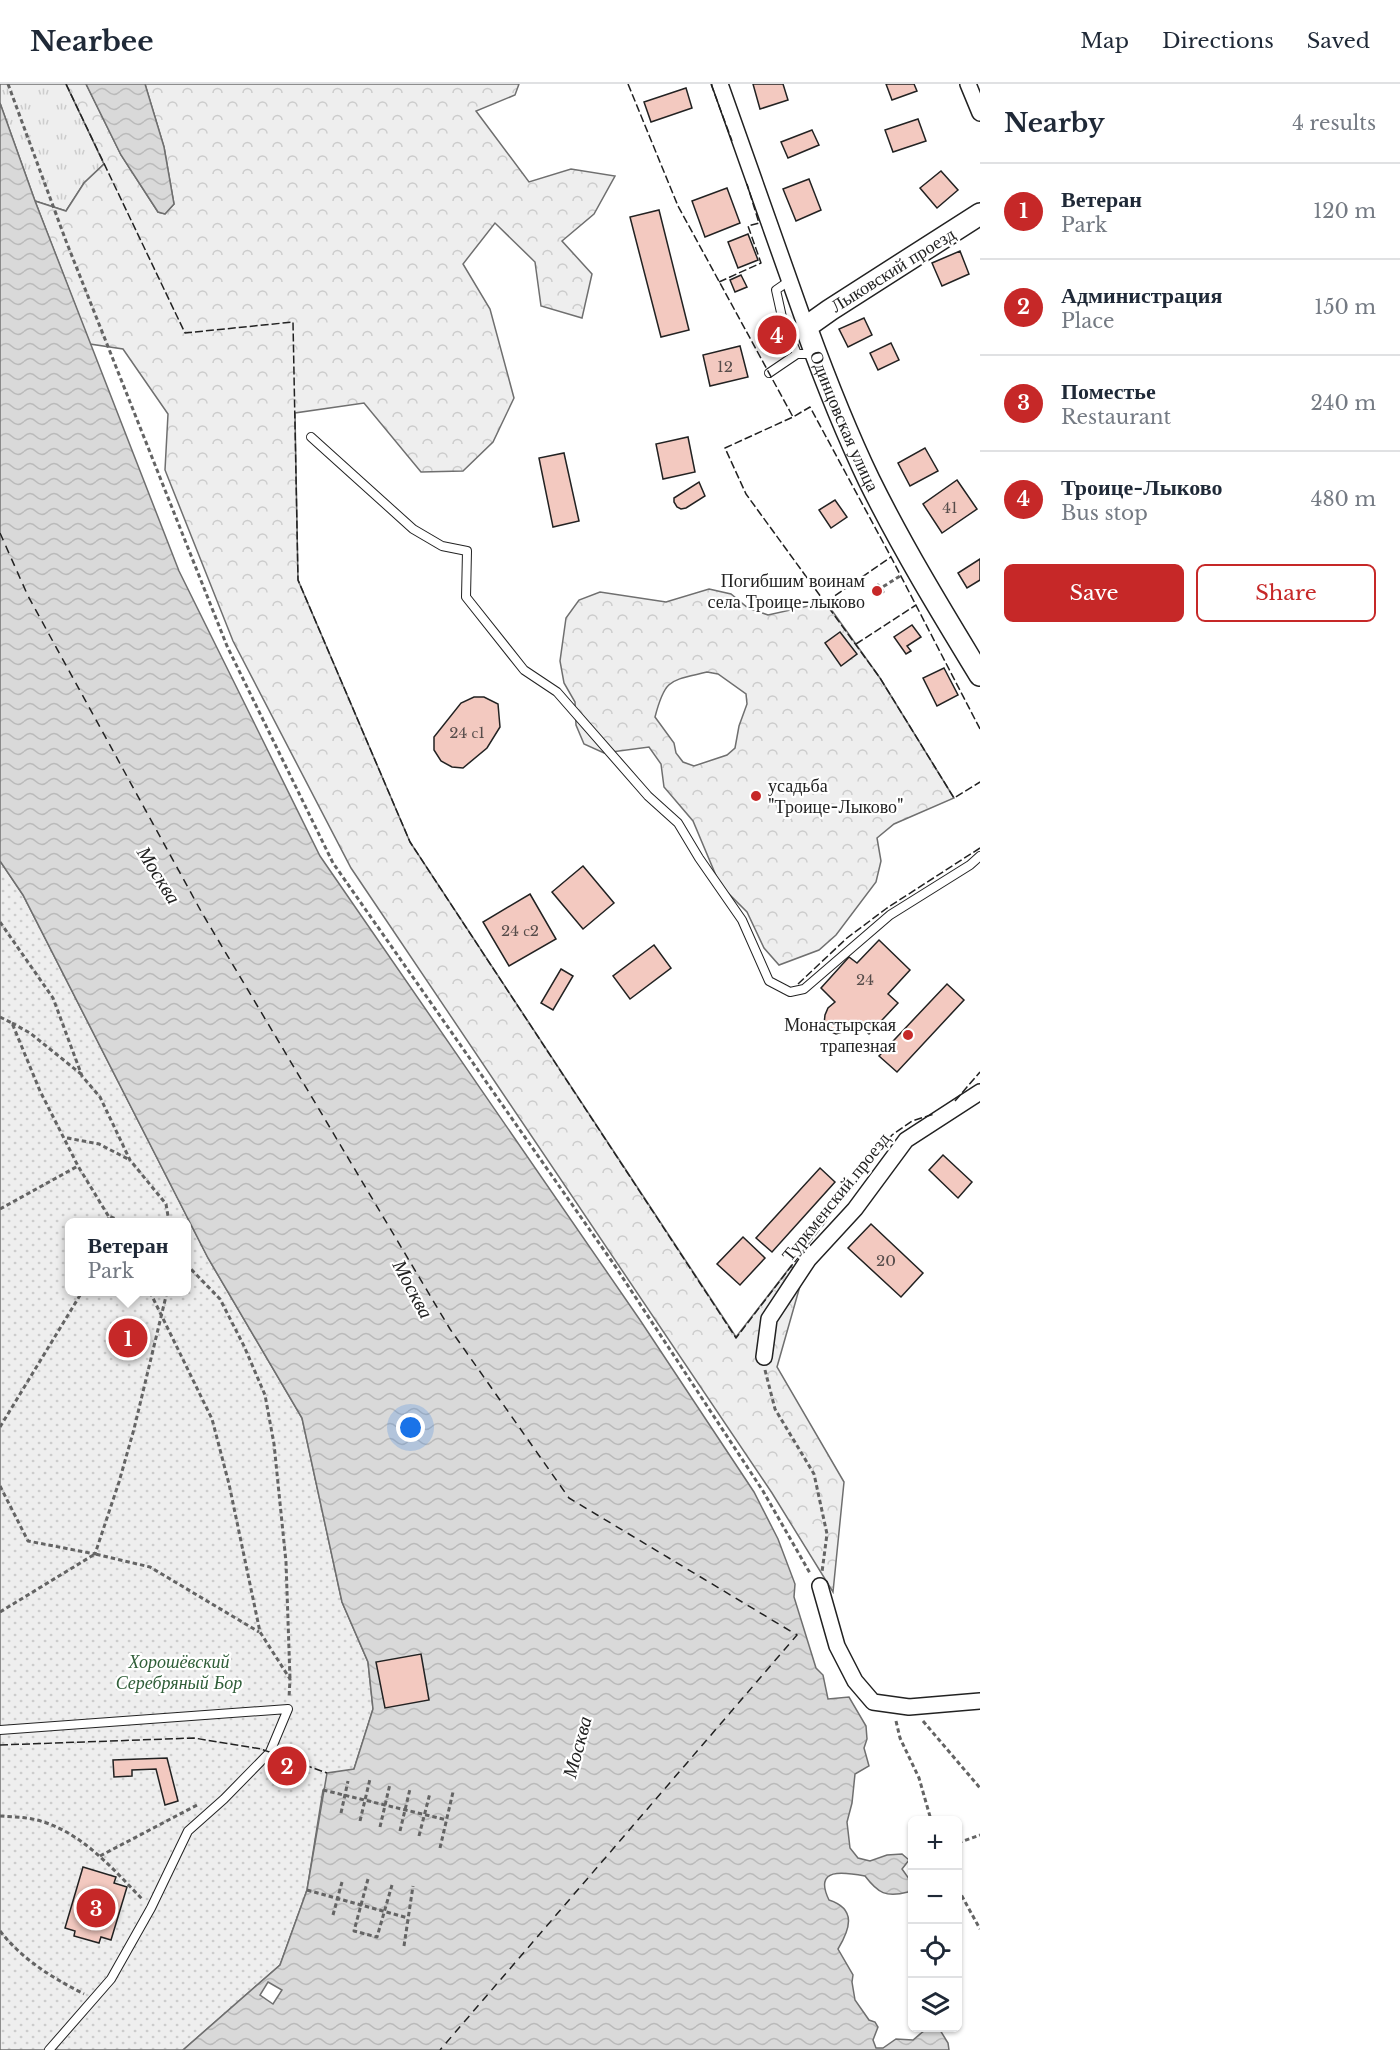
<!DOCTYPE html>
<meta charset="utf-8">
<style>
:root{--surface:#fff;--page:#f6f6f7;--text:#1f2937;--muted:#747a83;--line:#e0e1e3;--accent:#c62828}
body{margin:0;font-family:"Libre Baskerville",serif;background:var(--page);color:var(--text)}
.controls{position:absolute;right:18px;bottom:18px;display:grid;overflow:hidden;border-radius:9px;box-shadow:0 2px 4px #0004}
.controls button{width:54px;height:54px;display:grid;place-items:center;padding:0;border:0;border-bottom:2px solid var(--line);background:var(--surface);color:var(--text);font:30px sans-serif}
.you{position:absolute;left:411px;top:1344px;width:21px;height:21px;margin:-15px;border:4px solid #fff;border-radius:50%;background:#1a73e8;box-shadow:0 0 0 9px #1a73e833}
.badge{display:grid;place-items:center;width:39px;height:39px;border-radius:50%;background:var(--accent);color:#fff;font-size:20px;font-weight:700}
.pin{position:absolute;translate:-50% -50%;border:3px solid #fff;box-shadow:0 2px 6px #0006}
.popup{position:absolute;left:65px;top:1134px;width:126px;height:78px;box-sizing:border-box;display:grid;place-content:center;border-radius:9px;background:var(--surface);filter:drop-shadow(0 2px 4px #0005);font-size:20px;white-space:nowrap;color:var(--muted)}
.popup b{font-size:22px;color:var(--text)}
.popup::after{content:'';position:absolute;left:50%;top:100%;margin-left:-12px;border:12px solid transparent;border-top-color:var(--surface)}
.list{margin:0;padding:0;list-style:none}
h2{display:flex;justify-content:space-between;align-items:center;height:78px;margin:0;padding:0 24px;font-size:26px}
h2 small{font-size:20px;font-weight:400;color:var(--muted)}
.list li{display:grid;grid-template-columns:39px 1fr auto;gap:18px;align-items:center;box-sizing:border-box;height:96px;padding:0 24px;border-top:2px solid var(--line)}
.list b{display:block;font-size:22px;white-space:nowrap}
.list p{margin:0;font-size:20px;white-space:nowrap;color:var(--muted)}
.list em{font-size:20px;font-style:normal;color:var(--muted)}
.actions{display:flex;gap:12px;padding:18px 24px}
.actions a{flex:1;padding:14px 0;border:2px solid var(--accent);border-radius:9px;text-align:center;font-size:21px;color:var(--accent)}
.actions .main{background:var(--accent);color:#fff}
.icon{flex:none;width:33px;height:33px;fill:none;stroke:currentColor;stroke-width:2;stroke-linecap:round;stroke-linejoin:round}
.map{position:relative;flex:none;width:980px;height:1966px;overflow:hidden}
header{display:flex;align-items:center;gap:36px;box-sizing:border-box;height:84px;padding:0 30px;background:var(--surface);border-bottom:2px solid var(--line)}
header strong{font-size:28px}
nav{display:flex;gap:33px;margin-inline-start:auto;font-size:21px}
main{display:flex}
aside{flex:1;background:var(--surface)}
.map>svg:first-child{display:block}
.grass{fill:url(#grass-tufts);stroke:#6f6f6f;stroke-width:1.5}
.forest{fill:url(#forest-crowns);stroke:#6f6f6f;stroke-width:1.5;fill-rule:evenodd}
.park{fill:url(#park-dots);stroke:#6f6f6f;stroke-width:1.5;fill-rule:evenodd}
.water{fill:url(#water-waves);stroke:#6f6f6f;stroke-width:1.5}
.pier{fill:#fff;stroke:#6f6f6f;stroke-width:1.5}
.lines{fill:none;stroke-linecap:round;stroke-linejoin:round}
.ferry{stroke:#222;stroke-width:1.5;stroke-dasharray:8 6;stroke-linecap:butt}
.building{fill:#f3c9c0;stroke:#222;stroke-width:1.5}
.lane-casing{stroke:#222;stroke-width:10}
.street-casing{stroke:#222;stroke-width:18}
.secondary-casing{stroke:#222;stroke-width:24}
.path{stroke:#646464;stroke-width:3;stroke-dasharray:4.5 3;stroke-linecap:butt}
.lane{stroke:#fff;stroke-width:8}
.street{stroke:#fff;stroke-width:15}
.secondary{stroke:#fff;stroke-width:21}
.fence{stroke:#222;stroke-width:1.5;stroke-dasharray:8 3;stroke-linecap:butt}
.poi-dot{fill:#c62828;stroke:#fff;stroke-width:2}
.labels{text-anchor:middle;dominant-baseline:central;stroke-width:4.5;stroke-linejoin:round;paint-order:stroke}
.number-label{font-size:15px;fill:#564c4a}
.street-label{font-size:18px;fill:#222;stroke:#fff}
.poi-label{font-size:18px;fill:#222;stroke:#fff;text-anchor:end}
.park-label{font-size:18px;font-style:italic;fill:#2f5e38;stroke:#fff}
.water-label{font-size:20px;font-style:italic;fill:#222;stroke:#fff}
</style>
<header>
<strong>Nearbee</strong>
<nav><a>Map</a><a>Directions</a><a>Saved</a></nav>
</header>
<main>
<div class="map">
<svg width="980" height="1966" viewBox="0 0 980 1966">
<defs>
<pattern id="grass-tufts" width="24" height="20" patternUnits="userSpaceOnUse" patternTransform="scale(1.5)"><rect width="24" height="20" fill="#eee"/><path d="M3 7l-1-3M5 7V3M7 7l1-3M15 17l-1-3M17 17v-4M19 17l1-3" fill="none" stroke="#ccc"/></pattern>
<pattern id="forest-crowns" width="20" height="18" patternUnits="userSpaceOnUse" patternTransform="scale(1.5)"><rect width="20" height="18" fill="#eee"/><path d="M2 6a3 3 0 1 1 6 0M12 15a3 3 0 1 1 6 0" fill="none" stroke="#ccc"/></pattern>
<pattern id="park-dots" width="8" height="8" patternUnits="userSpaceOnUse" patternTransform="scale(1.5)"><rect width="8" height="8" fill="#eee"/><path d="M2 2h.1M6 6h.1" fill="none" stroke="#ccc" stroke-width="1.8" stroke-linecap="round"/></pattern>
<pattern id="water-waves" width="16" height="10" patternUnits="userSpaceOnUse" patternTransform="scale(1.5)"><rect width="16" height="10" fill="#d9d9d9"/><path d="M0 5q4-4 8 0t8 0" fill="none" stroke="#bababa"/></pattern>
</defs>
<rect width="100%" height="100%" fill="#fff"/>
<path class="grass" d="M0,0H66L104,80L84,99L66,127L35,117L0,19Z"/>
<g class="forest">
<path d="M66,0H86L121,71L158,128L165,130L174,120L164,63L145,0H519L515,11L476,27L529,98L571,85L615,92L594,130L562,157L592,190L582,234L541,222L535,178L495,139L463,180L490,225L514,314L493,358L463,387L421,388L364,319L295,329L298,496L410,758L736,1253L791,1182L802,1195L777,1283L844,1398L833,1508L772,1409L351,784L233,557L165,386L168,330L123,265L90,260L35,117L66,127L84,99L104,80Z"/>
<path d="M709,505L731,510L748,524L768,531L826,518L880,594L954,714L894,740L877,754L881,777L876,798L836,851L819,866L779,881L764,864L747,828L720,801L693,737L664,703L661,680L649,663L604,669L584,660L576,641L575,618L564,599L560,577L566,534L579,516L600,508L666,518ZM707,588L718,590L746,610L747,620L739,642L735,664L727,671L694,682L683,678L676,669L674,659L655,633C665,594 670,597 707,588Z"/>
</g>
<path class="park" d="M0,777L23,811L208,1174L302,1334L342,1518L368,1578L373,1625L354,1685L323,1706L307,1806L280,1881L183,1966H0ZM70,1138H186V1208H70Z"/>
<g class="water">
<path d="M86,0H145L164,63L174,120L165,130L158,128L121,71Z"/>
<path d="M0,19L35,117L179,487L320,772L640,1236L754,1408L778,1455L795,1500L794,1513L816,1584L823,1591L828,1615L849,1613L866,1642L867,1655L864,1664L869,1682L855,1690L852,1719L847,1738L850,1764L858,1774L870,1777L887,1771L902,1770L909,1776L902,1785L912,1799L908,1808C886,1814 878,1809 865,1792C844,1788 813,1783 829,1816C857,1825 850,1845 838,1865L853,1891L852,1898L855,1916L869,1936L875,1938L878,1943L873,1956L876,1964H883L896,1955L913,1956C925,1947 923,1943 940,1946L948,1959L949,1966H183L280,1881L307,1806L327,1689L354,1685L373,1625L368,1578L342,1518L302,1334L208,1174L23,811L0,777Z"/>
</g>
<path class="pier" d="M268,1898L282,1906L273,1920L260,1911Z"/>
<g class="lines">
<path class="ferry" d="M0,449L28,512L202,829L450,1245L569,1414L797,1551L440,1966"/>
</g>
<g class="building">
<path d="M753,0H783L788,16L760,25Z"/>
<path d="M886,0H914L917,7L892,16Z"/>
<path d="M686,4L692,24L651,38L644,18Z"/>
<path d="M918,35L926,57L893,68L885,46Z"/>
<path d="M812,46L819,61L788,74L781,58Z"/>
<path d="M941,87L958,106L937,124L920,104Z"/>
<path d="M809,95L821,126L796,137L783,105Z"/>
<path d="M727,104L740,139L705,153L692,117Z"/>
<path d="M659,126L689,246L661,253L630,133Z"/>
<path d="M748,150L758,176L738,184L728,158Z"/>
<path d="M960,167L969,190L942,202L932,179Z"/>
<path d="M741,191L747,203L735,208L730,196Z"/>
<path d="M864,234L872,251L848,263L839,245Z"/>
<path d="M891,259L899,276L878,286L870,269Z"/>
<path d="M740,262L748,293L710,302L703,271Z"/>
<path d="M688,353L695,388L663,395L656,360Z"/>
<path d="M925,364L938,387L910,402L898,379Z"/>
<path d="M564,369L579,437L553,443L539,374Z"/>
<path d="M957,396L977,425L942,449L923,420Z"/>
<path d="M699,398L705,412L686,424L681,425L677,423L674,418V414Z"/>
<path d="M835,416L847,433L831,444L819,426Z"/>
<path d="M980,475V496L967,504L958,489Z"/>
<path d="M912,541L921,553L907,562L911,567L906,570L894,553Z"/>
<path d="M840,548L857,570L841,582L825,559Z"/>
<path d="M944,584L958,611L937,622L923,594Z"/>
<path d="M474,613H484L498,620L500,643L487,664L463,684L452,683L441,677L434,666V653L461,619Z"/>
<path d="M583,782L614,819L583,845L552,808Z"/>
<path d="M530,810L556,855L509,882L483,838Z"/>
<path d="M879,856L910,886L888,910L898,919L869,950L855,937L842,948L836,950L829,947L824,940L825,931L828,924L835,918L821,904L849,873L857,879Z"/>
<path d="M654,861L671,884L630,915L613,892Z"/>
<path d="M561,885L573,892L553,926L541,919Z"/>
<path d="M947,900L964,916L897,988L879,972Z"/>
<path d="M943,1071L972,1098L958,1114L929,1086Z"/>
<path d="M820,1084L835,1098L772,1168L756,1154Z"/>
<path d="M871,1140L923,1189L901,1213L848,1164Z"/>
<path d="M743,1153L765,1174L740,1201L717,1180Z"/>
<path d="M421,1570L429,1616L385,1624L376,1578Z"/>
<path d="M277,1672L300,1681L296,1691L273,1683Z"/>
<path d="M167,1674L178,1717L165,1721L156,1685L132,1686V1692L114,1693L113,1676Z"/>
<path d="M83,1783L116,1793L114,1799L127,1803L111,1856L101,1853L99,1859L74,1852L75,1847L65,1844Z"/>
</g>
<g class="lines">
<g class="lane-casing">
<g id="lane">
<path d="M789,197L776,206L782,233L797,270H814"/>
<path d="M769,289L797,270"/>
<path d="M311,353L413,445L442,462L467,467L466,513L524,586L557,608L648,712L678,739L699,774L742,836L769,897L790,908L804,905L890,831L970,781L980,772"/>
<path d="M0,1646L288,1625L270,1668L224,1715L188,1747L151,1824L111,1895L49,1966"/>
</g>
</g>
<g class="street-casing">
<g id="street">
<path d="M720,0L806,243"/>
<path d="M968,0L980,29"/>
<path d="M764,1273L769,1235L808,1176L855,1125L906,1056L980,1008"/>
<path d="M820,1502L837,1562L855,1597L873,1618L909,1623L980,1617"/>
</g>
</g>
<g class="secondary-casing">
<g id="secondary">
<path id="s1" d="M980,130L830,226L806,243C825,295 845,346 869,396C902,463 941,527 980,591"/>
</g>
</g>
<g class="path">
<path d="M8,0L66,157L227,562L333,779L613,1179L763,1407L811,1491"/>
<path d="M881,504L878,501L871,506L875,513L883,508L881,504L900,492"/>
<path d="M0,838L53,914L82,992L100,1013L130,1076L166,1120L169,1138"/>
<path d="M0,933L12,939L40,1007L78,1082L112,1138"/>
<path d="M12,939L30,949L81,990"/>
<path d="M67,1054L99,1060L128,1075"/>
<path d="M0,1125L78,1082"/>
<path d="M108,1138L109,1132L123,1138"/>
<path d="M186,1180L220,1215L244,1262L265,1311L274,1360L286,1478L290,1595"/>
<path d="M150,1208L212,1335L229,1400L260,1548L290,1595L289,1614"/>
<path d="M765,1286L775,1325L814,1390L827,1450L822,1488"/>
<path d="M0,1343L82,1208"/>
<path d="M0,1402L28,1457L95,1470L119,1398L134,1345L167,1208"/>
<path d="M0,1528L95,1470L150,1483L259,1548"/>
<path d="M896,1637L900,1654L919,1694L931,1736"/>
<path d="M923,1637L980,1704"/>
<path d="M323,1706L447,1736"/>
<path d="M341,1729L348,1697"/>
<path d="M0,1732C12,1733 25,1733 37,1736C82,1748 112,1784 143,1816"/>
<path d="M360,1737L370,1695"/>
<path d="M380,1743L390,1700"/>
<path d="M400,1747L410,1705"/>
<path d="M419,1752L430,1709"/>
<path d="M958,1759L980,1751"/>
<path d="M440,1764L453,1708"/>
<path d="M100,1772L199,1720"/>
<path d="M368,1795L354,1847L377,1853L392,1801"/>
<path d="M958,1805L980,1845"/>
<path d="M307,1806L408,1834"/>
<path d="M333,1831L342,1798"/>
<path d="M0,1847C23,1876 51,1893 84,1910"/>
<path d="M404,1862L413,1802"/>
</g>
<use href="#lane" class="lane"/>
<use href="#street" class="street"/>
<use href="#secondary" class="secondary"/>
<g class="fence">
<path d="M66,0L185,249L293,238L298,496L410,758L736,1254L892,1051L912,1037L934,1030"/>
<path d="M628,0L678,122L793,333"/>
<path d="M711,0L732,57"/>
<path d="M719,198L761,179L748,142L759,139L747,100"/>
<path d="M826,518L891,473"/>
<path d="M856,560L916,521"/>
<path d="M980,645L891,473L810,323L793,333L725,364L746,410L880,594L954,714L980,698"/>
<path d="M798,900L847,854L887,824L980,764"/>
<path d="M955,1017L980,988"/>
<path d="M0,1661L194,1654L261,1665L327,1689"/>
</g>
</g>
<g class="poi-dot">
<circle cx="877" cy="507" r="6"/>
<circle cx="756" cy="712" r="6"/>
<circle cx="908" cy="951" r="6"/>
</g>
<g class="labels">
<g class="number-label">
<text x="725" y="282">12</text>
<text x="950" y="423">41</text>
<text x="467" y="648">24 с1</text>
<text x="520" y="846">24 с2</text>
<text x="865" y="895">24</text>
<text x="886" y="1176">20</text>
</g>
<g class="street-label">
<text transform="translate(893 186) rotate(-32)">Лыковский проезд</text>
<text stroke="none"><textPath href="#s1" startOffset="309">Одинцовская улица</textPath></text>
<text transform="translate(836 1113) rotate(-51)">Туркменский проезд</text>
</g>
<g class="poi-label">
<text x="865" y="497">Погибшим воинам<tspan x="865" dy="21">села Троице-лыково</tspan></text>
<text x="768" y="702" text-anchor="start">усадьба<tspan x="768" dy="21">"Троице-Лыково"</tspan></text>
<text x="896" y="941">Монастырская<tspan x="896" dy="21">трапезная</tspan></text>
</g>
<g class="park-label">
<text x="179" y="1578">Хорошёвский<tspan x="179" dy="21">Серебряный Бор</tspan></text>
</g>
<g class="water-label">
<text transform="translate(159 791) rotate(58)">Москва</text>
<text transform="translate(413 1205) rotate(62)">Москва</text>
<text transform="translate(577 1663) rotate(-75)">Москва</text>
</g>
</g>
</svg>
<div class="controls">
<button>+</button>
<button>−</button>
<button><svg class="icon" aria-label="locate" viewBox="0 0 24 24"><circle cx="12" cy="12" r="6"/><path d="M12 2v4M12 18v4M2 12h4M18 12h4"/></svg></button>
<button><svg class="icon" aria-label="layers" viewBox="0 0 24 24"><path d="M12 4l9 5-9 5-9-5zM3 14l9 5 9-5"/></svg></button>
</div>
<div class="you"></div>
<div class="pin badge" style="left:128px;top:1254px">1</div>
<div class="popup"><b>Ветеран</b>Park</div>
<div class="pin badge" style="left:287px;top:1682px">2</div>
<div class="pin badge" style="left:96px;top:1824px">3</div>
<div class="pin badge" style="left:777px;top:251px">4</div>
</div>
<aside>
<h2>Nearby<small>4 results</small></h2>
<ul class="list">
<li><span class="badge">1</span><div><b>Ветеран</b><p>Park</p></div><em>120 m</em></li>
<li><span class="badge">2</span><div><b>Администрация</b><p>Place</p></div><em>150 m</em></li>
<li><span class="badge">3</span><div><b>Поместье</b><p>Restaurant</p></div><em>240 m</em></li>
<li><span class="badge">4</span><div><b>Троице-Лыково</b><p>Bus stop</p></div><em>480 m</em></li>
</ul>
<div class="actions"><a class="main">Save</a><a>Share</a></div>
</aside>
</main>
